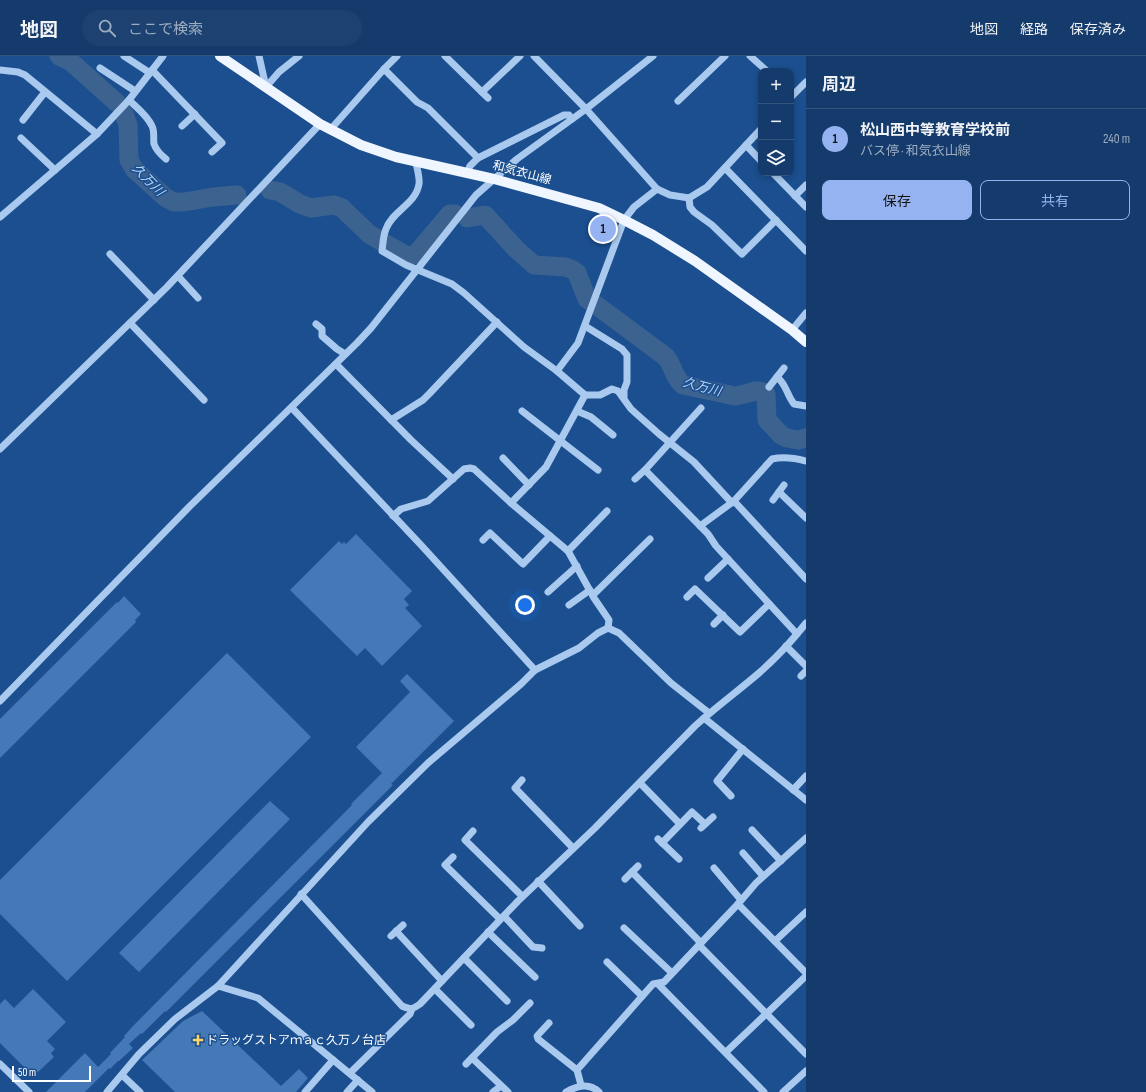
<!DOCTYPE html>
<html lang="ja">
<meta charset="utf-8">
<style>
:root{--surface:#143b6b;--page:#1d4271;--text:#f1f3f6;--muted:#9dadc1;--line:#33557e;--accent:#95b2f1}
body{margin:0;font-family:"Sofia Sans Condensed","Noto Sans JP",sans-serif;background:var(--page);color:var(--text)}
.controls{position:absolute;right:12px;top:12px;display:grid;overflow:hidden;border-radius:8px;box-shadow:0 2px 6px #0003}
.controls button{width:36px;height:36px;display:grid;place-items:center;padding:0;border:0;border-bottom:1px solid var(--line);background:var(--surface);color:var(--text);font:20px sans-serif}
.scale{position:absolute;left:12px;bottom:10px;width:79px;box-sizing:border-box;padding-left:4px;border:2px solid #fff;border-top:0;font-size:11px;line-height:14px;white-space:nowrap;color:#fff;-webkit-text-stroke:3px #1b4f8f;paint-order:stroke}
.you{position:absolute;left:525px;top:549px;width:14px;height:14px;margin:-10px;border:3px solid #fff;border-radius:50%;background:#1a73e8;box-shadow:0 0 0 6px #1a73e833}
.badge{display:grid;place-items:center;width:26px;height:26px;border-radius:50%;background:var(--accent);color:#111;font-size:13px;font-weight:700}
.pin{position:absolute;translate:-50% -50%;border:2px solid #fff;box-shadow:0 1px 4px #0006}
.list{margin:0;padding:0;list-style:none}
h2{display:flex;justify-content:space-between;align-items:center;height:52px;margin:0;padding:0 16px;font-size:17px}
h2 small{font-size:13px;font-weight:400;color:var(--muted)}
.list li{display:grid;grid-template-columns:26px 1fr auto;gap:12px;align-items:center;box-sizing:border-box;height:60px;padding:0 16px;border-top:1px solid var(--line)}
.list b{display:block;font-size:15px;white-space:nowrap}
.list p{margin:0;font-size:13px;white-space:nowrap;color:var(--muted)}
.list em{font-size:13px;font-style:normal;color:var(--muted)}
.actions{display:flex;gap:8px;padding:12px 16px}
.actions a{flex:1;padding:9px 0;border:1px solid var(--accent);border-radius:8px;text-align:center;font-size:14px;color:var(--accent)}
.actions .main{background:var(--accent);color:#111}
.icon{flex:none;width:22px;height:22px;fill:none;stroke:currentColor;stroke-width:2;stroke-linecap:round;stroke-linejoin:round}
.map{position:relative;flex:none;width:806px;height:1036px;overflow:hidden}
header{display:flex;align-items:center;gap:24px;box-sizing:border-box;height:56px;padding:0 20px;background:var(--surface);border-bottom:1px solid var(--line)}
header strong{font-size:19px}
nav{display:flex;gap:22px;margin-inline-start:auto;font-size:14px}
.search{width:280px;height:36px;background:var(--page);display:flex;align-items:center;gap:10px;box-sizing:border-box;padding:0 14px;border-radius:22px;color:var(--muted);font-size:15px}
main{display:flex}
aside{flex:1;background:var(--surface)}
.map>svg:first-child{display:block}
.lines{fill:none;stroke-linecap:round;stroke-linejoin:round}
.river{stroke:#3c6290;stroke-width:19}
.building{fill:#4478b7}
.minor{stroke:#a9c9ee;stroke-width:7}
.major{stroke:#f0f6ff;stroke-width:10}
.poi-dot{fill:#ffd166;stroke:#1b4f8f;stroke-width:1.5}
.labels{text-anchor:middle;dominant-baseline:central;stroke-width:3;stroke-linejoin:round;paint-order:stroke}
.street-label{font-size:12px;fill:#fff;stroke:#1b4f8f}
.poi-label{font-size:12px;fill:#fff;stroke:#1b4f8f;text-anchor:start}
.water-label{font-size:13px;font-style:italic;fill:#b5d3f5;stroke:#1b4f8f}
</style>
<header>
<strong>地図</strong>
<div class="search"><svg class="icon" aria-label="search" viewBox="0 0 24 24"><circle cx="10" cy="10" r="6"/><path d="M15 15l6 6"/></svg>ここで検索</div>
<nav><a>地図</a><a>経路</a><a>保存済み</a></nav>
</header>
<main>
<div class="map">
<svg width="806" height="1036" viewBox="0 0 806 1036">
<rect width="100%" height="100%" fill="#1b4f8f"/>
<g class="lines">
<g class="river">
<path d="M59,0L70,5L117,47"/>
<path d="M124,58L128,69L129,104L134,113L166,142L174,146H184L213,141L237,139"/>
<path d="M270,134L280,136L300,148L311,152L334,149L342,152L369,178L381,185"/>
<path d="M467,162L485,159L516,193L534,209L566,211L573,214L577,217L587,243L590,245"/>
<path d="M386,188L409,201L417,197L450,158H455"/>
<path d="M596,249L666,301C674,311 673,321 683,329L735,340C746,340 757,330 766,338L767,364L781,379L787,382L798,384L806,382"/>
</g>
</g>
<g class="building">
<path d="M356,478L412,535L404,543L409,549L405,552L422,570L382,610L365,592L357,600L290,534L339,485L342,488L344,486L346,488Z"/>
<path d="M124,540L141,558L135,564L136,566L0,702V663L117,546L118,547Z"/>
<path d="M227,597L311,681L67,925L0,858V824Z"/>
<path d="M407,618L454,665L391,728L393,729L166,956L165,955L142,978L141,977L129,988L133,992L119,1005H118L110,1013L109,1012L85,1036H46L85,997L98,1011L111,998L110,997L125,981L124,980L134,969L352,749L351,748L382,717L356,691L410,636L400,625Z"/>
<path d="M270,745L290,763L139,916L119,897Z"/>
<path d="M33,933L66,966L47,985L55,993L51,997L54,1001L38,1016L35,1013L31,1018L0,987V948L5,943L14,952Z"/>
<path d="M202,955L281,1030L299,1013L308,1022L296,1036H175L142,1004L183,965Z"/>
</g>
<g class="lines">
<g class="minor">
<path d="M124,0L150,17"/>
<path d="M259,0L266,31L279,16L299,0"/>
<path d="M445,0L488,42"/>
<path d="M534,0L586,53L657,133L670,139L689,142L707,131L761,73"/>
<path d="M750,0L767,15"/>
<path d="M100,12L135,35"/>
<path d="M384,13L417,46L428,52L478,102"/>
<path d="M0,14L18,16L25,19L97,78"/>
<path d="M152,14L222,87L212,96"/>
<path d="M482,36L520,0"/>
<path d="M791,41L806,26"/>
<path d="M129,44C137,52 147,59 152,70C155,76 153,82 154,88C156,94 161,99 166,103"/>
<path d="M678,45L725,0"/>
<path d="M23,64L45,36"/>
<path d="M182,70L195,58"/>
<path d="M330,74L384,13L397,0"/>
<path d="M21,82L55,114"/>
<path d="M746,89L761,105"/>
<path d="M416,106C417,113 420,122 419,128C416,148 392,155 386,173C383,180 383,188 382,195L406,209L452,228L464,237L524,291L557,315L578,287L624,164L634,151L657,133"/>
<path d="M725,112L806,195"/>
<path d="M467,117L470,110L478,102L564,59H569L572,63"/>
<path d="M773,117L806,151"/>
<path d="M795,140L806,129"/>
<path d="M689,142L690,151L694,156L712,169L742,198L776,164"/>
<path d="M0,161L97,78L129,44L163,0"/>
<path d="M110,198L154,244"/>
<path d="M178,220L198,242"/>
<path d="M130,267L204,344"/>
<path d="M316,268L322,273V280L337,293L345,298"/>
<path d="M585,270L622,293L627,299V326L624,334V342"/>
<path d="M792,274L806,257"/>
<path d="M336,308L411,384L453,423"/>
<path d="M557,315L585,339L546,411L511,447L568,495L594,542L609,564L608,572"/>
<path d="M777,321C787,329 786,338 794,348L806,350"/>
<path d="M769,331L784,312"/>
<path d="M585,339H600L612,333L618,335L631,353L659,378L694,406L732,447"/>
<path d="M522,355L598,414"/>
<path d="M577,355L591,361L613,379"/>
<path d="M391,364L423,344L430,337L497,266"/>
<path d="M0,393L167,231L320,68"/>
<path d="M503,402L529,429"/>
<path d="M645,414L708,478L716,490L797,578"/>
<path d="M635,423L645,414L701,352"/>
<path d="M779,436L806,462"/>
<path d="M773,444L784,429"/>
<path d="M734,445L806,523"/>
<path d="M393,460L401,453L428,445L464,413L470,412L474,413L511,447"/>
<path d="M700,470L734,445L772,403C784,400 795,402 806,405"/>
<path d="M483,484L490,477L523,508L550,480"/>
<path d="M568,495L607,455"/>
<path d="M708,522L728,503"/>
<path d="M548,536L577,510"/>
<path d="M593,539L650,483"/>
<path d="M687,541L695,533L740,576L769,548"/>
<path d="M569,549L590,534"/>
<path d="M714,568L723,559"/>
<path d="M786,590L806,610"/>
<path d="M535,614L579,592L598,577L608,572L619,577L671,627L709,657"/>
<path d="M801,620L806,615"/>
<path d="M0,645L189,451L357,287L371,272L476,139L517,103L586,53L653,0"/>
<path d="M704,662L806,744"/>
<path d="M522,724L515,732L573,792"/>
<path d="M640,727L680,768"/>
<path d="M793,734L806,720"/>
<path d="M731,740L717,725L743,693"/>
<path d="M701,772L713,761"/>
<path d="M752,774L781,805"/>
<path d="M473,775L465,784L522,840"/>
<path d="M806,782L756,827L738,848L699,889L806,998"/>
<path d="M658,783L679,803"/>
<path d="M662,787L692,756L705,768"/>
<path d="M743,797L763,820"/>
<path d="M453,801L445,809L500,863"/>
<path d="M714,812L741,844"/>
<path d="M632,816L701,887"/>
<path d="M625,823L638,810"/>
<path d="M538,825L580,870"/>
<path d="M301,838L402,950C410,954 413,953 420,948L518,845L595,772L695,670C716,651 738,635 759,617C776,602 792,585 806,567"/>
<path d="M738,848L806,917"/>
<path d="M504,860L533,891L542,892"/>
<path d="M624,872L672,917"/>
<path d="M396,875L442,925"/>
<path d="M488,876L535,921"/>
<path d="M391,880L403,869"/>
<path d="M775,885L806,856"/>
<path d="M464,902L507,945"/>
<path d="M607,906L642,940"/>
<path d="M658,928L764,1036"/>
<path d="M218,930L258,942L372,1036"/>
<path d="M435,933L471,969"/>
<path d="M549,967L537,980L538,983L577,1014"/>
<path d="M726,996L806,920"/>
<path d="M472,1002L508,1036"/>
<path d="M0,1008L29,1036"/>
<path d="M466,1008L497,976L513,964L530,947"/>
<path d="M350,1017L410,958L412,953"/>
<path d="M122,1019L140,1036"/>
<path d="M581,1029L577,1014L653,928L664,926L699,889"/>
<path d="M107,1036L139,998L175,963L218,930L368,766L428,707L521,628L535,614L421,489L292,352"/>
<path d="M305,1036L333,1004"/>
<path d="M347,1036L358,1024"/>
<path d="M493,1036L501,1030"/>
<path d="M566,1036C577,1030 589,1026 599,1036"/>
<path d="M783,1036L806,1015"/>
</g>
<path class="major" d="M220,0L320,68L361,89L396,101L494,123L599,152L624,164L653,179L695,205L792,274L806,286"/>
</g>
<path class="poi-dot" d="M196 978h4v4h4v4h-4v4h-4v-4h-4v-4h4z"/>
<g class="labels">
<g class="street-label">
<text transform="translate(522 117) rotate(15)">和気衣山線</text>
</g>
<g class="poi-label">
<text x="206" y="984">ドラッグストアｍａｃ久万ノ台店</text>
</g>
<g class="water-label">
<text transform="translate(148 124) rotate(46)">久万川</text>
<text transform="translate(702 331) rotate(15)">久万川</text>
</g>
</g>
</svg>
<div class="controls">
<button>+</button>
<button>−</button>
<button><svg class="icon" aria-label="layers" viewBox="0 0 24 24"><path d="M12 4l9 5-9 5-9-5zM3 14l9 5 9-5"/></svg></button>
</div>
<div class="scale">50 m</div>
<div class="you"></div>
<div class="pin badge" style="left:603px;top:173px">1</div>
</div>
<aside>
<h2>周辺<small></small></h2>
<ul class="list">
<li><span class="badge">1</span><div><b>松山西中等教育学校前</b><p>バス停 · 和気衣山線</p></div><em>240 m</em></li>
</ul>
<div class="actions"><a class="main">保存</a><a>共有</a></div>
</aside>
</main>
